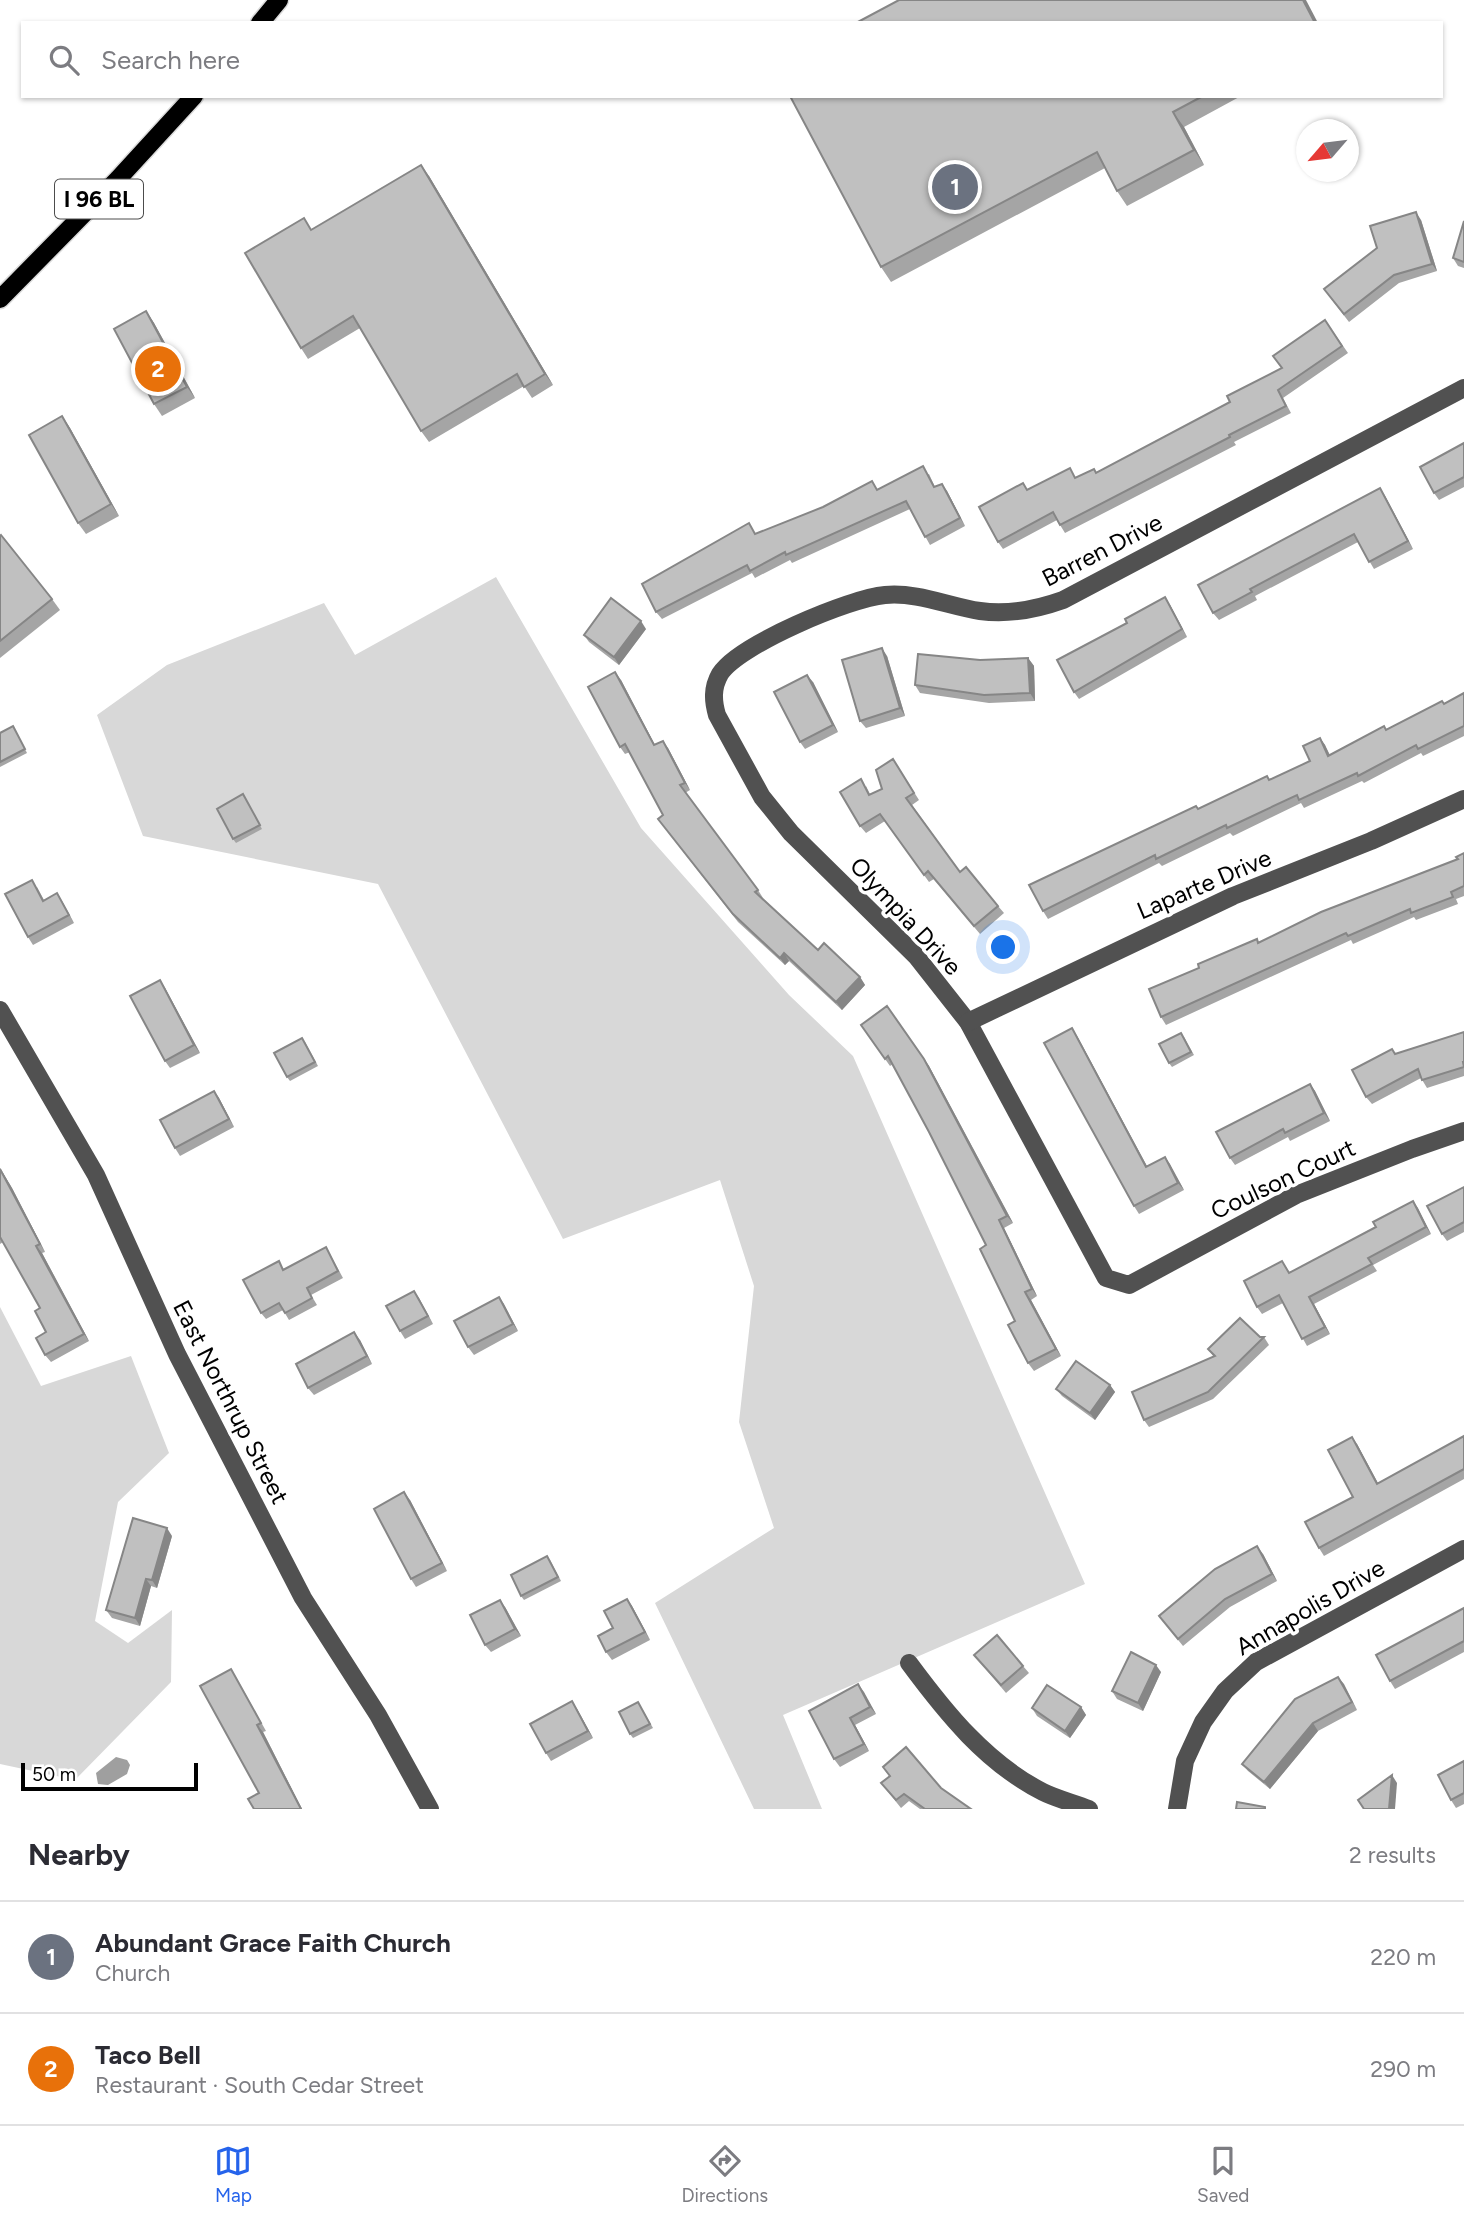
<!DOCTYPE html>
<meta charset="utf-8">
<style>
:root{--surface:#fff;--page:#f7f7f7;--text:#2b2b33;--muted:#7c7c81;--line:#e1e1e2;--accent:#2563eb}
body{margin:0;font-family:Figtree,sans-serif;background:var(--page);color:var(--text)}
.compass{position:absolute;left:1296px;top:119px;width:63px;height:63px;border-radius:50%;background:var(--surface);box-shadow:0 2px 5px #0004;rotate:242deg}
.scale{position:absolute;left:21px;bottom:18px;width:177px;box-sizing:border-box;padding-left:7px;border:4px solid #000;border-top:0;font-size:19px;line-height:24px;white-space:nowrap;color:#000;-webkit-text-stroke:5px #fff;paint-order:stroke}
.you{position:absolute;left:1004px;top:948px;width:24px;height:24px;margin:-18px;border:5px solid #fff;border-radius:50%;background:#1a73e8;box-shadow:0 0 0 10px #1a73e833}
.badge{display:grid;place-items:center;width:46px;height:46px;border-radius:50%;background:var(--accent);color:#fff;font-size:23px;font-weight:700}
.pin{position:absolute;translate:-50% -50%;border:4px solid #fff;box-shadow:0 2px 7px #0006}
.list{margin:0;padding:0;list-style:none}
h2{display:flex;justify-content:space-between;align-items:center;height:91px;margin:0;padding:0 28px;font-size:30px}
h2 small{font-size:23px;font-weight:400;color:var(--muted)}
.list li{display:grid;grid-template-columns:46px 1fr auto;gap:21px;align-items:center;box-sizing:border-box;height:112px;padding:0 28px;border-top:2px solid var(--line)}
.list b{display:block;font-size:26px;white-space:nowrap}
.list p{margin:0;font-size:23px;white-space:nowrap;color:var(--muted)}
.list em{font-size:23px;font-style:normal;color:var(--muted)}
.icon{flex:none;width:38px;height:38px;fill:none;stroke:currentColor;stroke-width:2;stroke-linecap:round;stroke-linejoin:round}
.map{position:relative;flex:none;width:1464px;height:1809px;overflow:hidden}
.search{position:absolute;background:var(--surface);box-shadow:0 2px 5px #0004;left:21px;right:21px;top:21px;height:77px;display:flex;align-items:center;gap:18px;box-sizing:border-box;padding:0 24px;border-radius:0px;color:var(--muted);font-size:26px}
.sheet{height:315px;background:var(--surface)}
nav{display:flex;justify-content:space-around;align-items:center;box-sizing:border-box;height:98px;border-top:2px solid var(--line);background:var(--surface);font-size:19px;color:var(--muted)}
nav a{display:grid;justify-items:center;gap:4px}
nav .on{color:var(--accent)}
.map>svg:first-child{display:block}
.green{fill:#d8d8d8}
.water{fill:#9f9f9f}
.lines{fill:none;stroke-linecap:round;stroke-linejoin:round}
.major-casing{stroke:#dbdbdb;stroke-width:21}
.minor{stroke:#515151;stroke-width:18}
.major{stroke:#000;stroke-width:18}
.wall{fill:#a5a5a5}
.shaded-wall{fill:#868686}
.building{fill:#c0c0c0;stroke:#868686;stroke-width:2}
.labels{text-anchor:middle;dominant-baseline:central;stroke-width:7;stroke-linejoin:round;paint-order:stroke}
.shield{fill:#fff;stroke:#4c4c4c;stroke-width:2}
.shield-label{font-size:23px;font-weight:bold;fill:#000}
.street-label{font-size:24px;fill:#000;stroke:#fff}
</style>
<div class="map">
<svg width="1464" height="1809" viewBox="0 0 1464 1809">
<rect width="100%" height="100%" fill="#fff"/>
<g class="green">
<path d="M496,577L641,828L789,995L853,1056L1085,1584L783,1715L822,1809H754L655,1603L774,1528L739,1422L754,1286L720,1180L563,1239L378,884L143,836L97,715L167,665L324,603L355,655Z"/>
<path d="M0,1307L41,1386L131,1356L169,1453L118,1502L95,1621L128,1643L172,1610L171,1682L75,1780L0,1764Z"/>
</g>
<path class="water" d="M116,1757L127,1760L130,1765L127,1774L108,1785L98,1784L96,1773Z"/>
<g class="lines">
<g class="major-casing">
<g id="major">
<path d="M260,23L279,0"/>
<path d="M0,299L118,179L194,96"/>
</g>
</g>
<g class="minor">
<path d="M1464,388L1063,600C1035,610 1009,615 980,611C948,606 918,592 885,595C850,598 738,645 720,674C712,688 713,701 717,715L762,797L791,833L916,956L968,1022L1106,1278L1129,1285L1296,1195L1412,1149L1464,1131"/>
<path d="M0,1010L96,1175L177,1354L303,1598L378,1715L430,1809"/>
<path d="M968,1022L1233,896L1371,841L1464,799"/>
<path d="M909,1663C946,1713 986,1763 1043,1792C1057,1799 1074,1803 1089,1809"/>
<path d="M1177,1809L1185,1761L1203,1722L1225,1691L1256,1662L1464,1549"/>
</g>
<use href="#major" class="major"/>
</g>
<g class="wall">
<path d="M790,96H1241L1184,127L1204,165L1127,206L1117,191L1105,168L891,282L881,267Z"/>
<path d="M429,176L553,385L532,398L524,386L429,442L421,431L360,328L308,359L301,348L312,229Z"/>
<path d="M1421,220L1437,271L1399,283L1349,322L1329,296Z"/>
<path d="M1464,221V268L1458,266L1453,258Z"/>
<path d="M146,311L154,323L195,398L162,416L154,404Z"/>
<path d="M1325,320L1348,353L1283,398L1291,413L1234,442L1236,445L1065,533L1057,520L1003,549L998,542L1028,490L1076,478L1094,469L1097,473L1230,402L1282,368Z"/>
<path d="M62,416L70,428L119,516L86,534L78,523Z"/>
<path d="M1464,443V487L1439,500L1434,493Z"/>
<path d="M929,474L935,487L947,491L965,526L930,545L910,509L792,563L790,560L755,578L752,573L662,619L656,612L756,534L878,490Z"/>
<path d="M1380,488L1385,496L1413,549L1374,569L1358,542L1255,596L1257,600L1219,620L1213,613Z"/>
<path d="M0,536L52,599L60,610L0,658Z"/>
<path d="M1170,605L1187,637L1079,699L1074,692Z"/>
<path d="M646,629L619,665L589,642L584,635Z"/>
<path d="M887,656L905,716L866,728L860,721Z"/>
<path d="M1028,658L1034,666L1035,701L989,703L920,693L915,685L980,660Z"/>
<path d="M621,680L655,745L668,748L690,790L685,793L758,890L763,898L762,899L818,950L860,977L865,985L842,1010L789,961L785,965L738,922L658,819L663,815L630,752L625,754L620,747Z"/>
<path d="M813,682L838,732L805,749L800,742Z"/>
<path d="M1464,693V736L1423,756L1421,753L1364,783L1362,781L1304,808L1301,803L1233,836L1230,833L1162,866L1159,863L1048,919L1043,911L1198,809L1270,780L1310,761L1320,738L1325,745L1330,755L1444,704Z"/>
<path d="M13,726L27,753L0,767V733Z"/>
<path d="M893,759L919,800L912,805L960,872L998,906L1004,913L980,934L934,879L929,882L885,821L866,833L860,826L866,786L870,794L882,789Z"/>
<path d="M243,794L262,829L236,843L233,839Z"/>
<path d="M1464,853V896L1456,899L1458,904L1416,920L1414,917L1353,944L1351,940L1166,1025L1161,1017L1199,968L1257,939L1259,942L1458,859Z"/>
<path d="M37,887L44,900L57,893L74,923L33,945L28,937Z"/>
<path d="M160,980L165,988L200,1053L170,1068L165,1061Z"/>
<path d="M887,1006L929,1066L1013,1223L1004,1228L1037,1296L1031,1300L1061,1356L1034,1371L1028,1363L1015,1321L986,1245L929,1132L893,1064L890,1066L861,1025Z"/>
<path d="M1464,1032V1076L1427,1088L1421,1078L1372,1104L1366,1097L1396,1054Z"/>
<path d="M1077,1036L1147,1166L1165,1157L1184,1190L1139,1214L1134,1206Z"/>
<path d="M1184,1037L1194,1055L1172,1067L1169,1063Z"/>
<path d="M305,1042L318,1066L290,1081L287,1077Z"/>
<path d="M1310,1084L1315,1091L1330,1121L1290,1141L1288,1137L1235,1165L1230,1158Z"/>
<path d="M214,1091L219,1098L234,1127L180,1156L175,1148Z"/>
<path d="M0,1168L12,1188L45,1252L42,1253L89,1341L51,1362L45,1355L46,1332L40,1308L3,1242L0,1244Z"/>
<path d="M1464,1187V1232L1447,1241L1442,1234Z"/>
<path d="M1413,1201L1431,1234L1373,1265L1377,1271L1314,1304L1330,1334L1307,1346L1283,1303L1262,1314L1257,1307L1282,1261L1290,1273L1376,1227Z"/>
<path d="M330,1254L343,1278L311,1295L317,1305L289,1320L283,1310L266,1319L261,1313L284,1269Z"/>
<path d="M414,1291L433,1324L405,1339L400,1331Z"/>
<path d="M499,1297L518,1331L474,1355L468,1347Z"/>
<path d="M1260,1337H1264L1269,1345L1213,1399L1149,1427L1144,1420L1214,1357L1208,1349Z"/>
<path d="M360,1340L372,1364L314,1395L308,1388Z"/>
<path d="M1110,1385L1115,1392L1095,1420L1062,1396L1056,1389Z"/>
<path d="M1464,1436V1479L1324,1556L1319,1548L1353,1497L1357,1444L1378,1483Z"/>
<path d="M410,1500L447,1571L416,1587L411,1579Z"/>
<path d="M172,1536L157,1588L151,1586L140,1626L112,1618L106,1610Z"/>
<path d="M1263,1554L1277,1581L1230,1607L1183,1646L1159,1616Z"/>
<path d="M550,1560L561,1581L524,1600L521,1596Z"/>
<path d="M627,1599L632,1606L650,1640L612,1660L606,1652L613,1628Z"/>
<path d="M505,1607L521,1636L491,1652L485,1645Z"/>
<path d="M1464,1608V1652L1395,1689L1390,1681Z"/>
<path d="M974,1655L1023,1666L1029,1673L1006,1693Z"/>
<path d="M1161,1672L1143,1711L1117,1699L1112,1691Z"/>
<path d="M236,1677L266,1731L263,1732L302,1809H254L259,1793Z"/>
<path d="M1338,1677L1357,1710L1318,1731L1270,1789L1248,1771L1242,1764Z"/>
<path d="M858,1684L876,1714L855,1725L869,1751L840,1767L834,1759Z"/>
<path d="M638,1702L653,1728L633,1738L630,1734Z"/>
<path d="M1081,1707L1086,1715L1070,1738L1037,1716L1032,1708Z"/>
<path d="M577,1709L593,1738L551,1761L546,1753Z"/>
<path d="M1464,1761V1804L1456,1808L1451,1800Z"/>
<path d="M883,1767L941,1788L971,1809H920L909,1801L901,1808L881,1783L889,1776Z"/>
</g>
<g class="shaded-wall">
<path d="M1303,0H1306L1318,23H1315Z"/>
<path d="M1173,112L1184,127L1204,165L1194,150Z"/>
<path d="M421,165L429,176L553,385L545,374Z"/>
<path d="M1416,212L1421,220L1437,271L1432,264Z"/>
<path d="M146,311L154,323L195,398L187,387Z"/>
<path d="M62,416L70,428L119,516L111,504Z"/>
<path d="M942,484L947,491L965,526L960,518Z"/>
<path d="M1380,488L1385,496L1413,549L1408,541Z"/>
<path d="M1165,597L1170,605L1187,637L1182,629Z"/>
<path d="M641,621L646,629L619,665L614,657Z"/>
<path d="M882,648L887,656L905,716L900,708Z"/>
<path d="M1028,658L1034,666L1035,701L1030,693Z"/>
<path d="M615,672L621,680L659,753L654,745Z"/>
<path d="M807,675L813,682L838,732L833,725Z"/>
<path d="M1320,738L1325,745L1333,763L1328,756Z"/>
<path d="M663,741L668,748L690,790L685,783Z"/>
<path d="M57,893L62,901L74,923L69,915Z"/>
<path d="M784,953L789,961L785,965L780,958Z"/>
<path d="M860,977L865,985L842,1010L836,1002Z"/>
<path d="M160,980L165,988L200,1053L194,1045Z"/>
<path d="M1072,1028L1077,1036L1151,1174L1146,1167Z"/>
<path d="M924,1059L929,1066L1013,1223L1007,1216Z"/>
<path d="M1310,1084L1315,1091L1330,1121L1324,1113Z"/>
<path d="M214,1091L219,1098L234,1127L229,1119Z"/>
<path d="M1165,1157L1170,1164L1184,1190L1178,1183Z"/>
<path d="M0,1168L12,1188L45,1252L40,1244Z"/>
<path d="M1413,1201L1418,1208L1431,1234L1426,1227Z"/>
<path d="M999,1220L1004,1228L1037,1296L1032,1289Z"/>
<path d="M36,1246L42,1253L89,1341L84,1334Z"/>
<path d="M414,1291L419,1298L433,1324L428,1316Z"/>
<path d="M1025,1292L1031,1300L1061,1356L1056,1349Z"/>
<path d="M499,1297L504,1304L518,1331L513,1324Z"/>
<path d="M1309,1297L1314,1304L1330,1334L1325,1327Z"/>
<path d="M354,1332L360,1340L372,1364L367,1356Z"/>
<path d="M1110,1385L1115,1392L1095,1420L1090,1413Z"/>
<path d="M1352,1437L1357,1444L1382,1491L1377,1484Z"/>
<path d="M404,1492L410,1500L447,1571L442,1563Z"/>
<path d="M167,1528L172,1536L157,1588L152,1580Z"/>
<path d="M1257,1546L1263,1554L1277,1581L1272,1574Z"/>
<path d="M146,1579L151,1586L140,1626L135,1618Z"/>
<path d="M627,1599L632,1606L650,1640L645,1632Z"/>
<path d="M500,1600L505,1607L521,1636L515,1629Z"/>
<path d="M1156,1665L1161,1672L1143,1711L1138,1703Z"/>
<path d="M1338,1677L1344,1684L1357,1710L1352,1702Z"/>
<path d="M858,1684L864,1692L876,1714L870,1707Z"/>
<path d="M572,1701L577,1709L593,1738L588,1731Z"/>
<path d="M1081,1707L1086,1715L1070,1738L1065,1731Z"/>
<path d="M850,1718L855,1725L869,1751L864,1744Z"/>
<path d="M1313,1723L1318,1731L1270,1789L1264,1782Z"/>
<path d="M257,1725L263,1732L302,1809H301Z"/>
<path d="M1392,1775L1397,1783L1395,1809H1389Z"/>
</g>
<g class="building">
<path d="M899,0H1303L1315,23H856Z"/>
<path d="M790,96H1203L1173,112L1194,150L1117,191L1097,152L881,267Z"/>
<path d="M421,165L545,374L524,387L517,374L421,431L353,316L301,348L245,253L304,218L311,230Z"/>
<path d="M1416,212L1432,264L1394,275L1344,314L1324,289L1377,248L1370,226Z"/>
<path d="M1464,221V262L1453,258Z"/>
<path d="M146,311L187,387L154,404L114,329Z"/>
<path d="M1325,320L1342,346L1278,390L1286,406L1229,435L1230,437L1060,525L1053,512L998,542L979,507L1023,483L1027,490L1070,468L1075,478L1094,469L1096,473L1230,402L1227,396L1282,368L1273,356Z"/>
<path d="M62,416L111,504L78,523L29,435Z"/>
<path d="M1464,443V477L1434,493L1420,467Z"/>
<path d="M923,466L934,487L942,484L960,518L925,537L906,501L786,555L785,552L750,571L747,565L656,612L642,584L749,523L755,534L823,507L872,481L877,490Z"/>
<path d="M1380,488L1408,541L1369,562L1354,534L1250,589L1252,592L1213,613L1198,585Z"/>
<path d="M1,535L52,599L0,641V536Z"/>
<path d="M1165,597L1182,629L1074,692L1057,660L1127,623L1125,619Z"/>
<path d="M611,598L641,621L614,657L584,635Z"/>
<path d="M882,648L900,708L860,721L842,660Z"/>
<path d="M918,654L980,660L1028,658L1030,693L984,695L915,685Z"/>
<path d="M615,672L654,745L663,741L685,783L680,785L758,890L755,892L818,950L824,943L860,977L836,1002L784,953L780,958L733,914L658,819L663,815L625,744L620,747L588,687Z"/>
<path d="M807,675L833,725L800,742L774,692Z"/>
<path d="M1464,693V726L1418,749L1416,745L1358,776L1357,773L1299,800L1297,795L1227,828L1226,825L1156,859L1155,855L1043,911L1029,885L1196,806L1198,809L1267,776L1269,780L1310,761L1303,746L1320,738L1328,756L1384,726L1386,730L1442,701L1444,704Z"/>
<path d="M13,726L25,749L0,762V733Z"/>
<path d="M893,759L914,793L906,798L960,872L966,867L998,906L974,926L928,871L924,875L880,814L860,826L840,792L861,779L869,795L882,789L876,770Z"/>
<path d="M243,794L260,825L233,839L217,809Z"/>
<path d="M1464,853V886L1451,892L1453,897L1411,913L1410,909L1348,936L1346,933L1161,1017L1149,989L1199,968L1198,964L1257,939L1258,943L1321,912L1458,859L1456,857Z"/>
<path d="M32,880L43,901L57,893L69,915L28,937L5,894Z"/>
<path d="M160,980L194,1045L165,1061L130,996Z"/>
<path d="M887,1006L924,1059L1007,1216L999,1220L1032,1289L1025,1292L1056,1349L1028,1363L1008,1325L1015,1321L980,1249L986,1245L929,1132L888,1056L885,1059L861,1025Z"/>
<path d="M1072,1028L1146,1167L1165,1157L1178,1183L1134,1206L1044,1043Z"/>
<path d="M1464,1032V1062H1463L1464,1067L1422,1080L1418,1069L1366,1097L1352,1070L1392,1049L1395,1054Z"/>
<path d="M1181,1033L1191,1052L1169,1063L1159,1044Z"/>
<path d="M302,1038L315,1062L287,1077L274,1053Z"/>
<path d="M1310,1084L1324,1113L1285,1133L1283,1129L1230,1158L1216,1132Z"/>
<path d="M214,1091L229,1119L175,1148L160,1120Z"/>
<path d="M0,1169L40,1244L36,1246L84,1334L45,1355L36,1338L46,1332L35,1311L40,1308L0,1237Z"/>
<path d="M1464,1187V1222L1442,1234L1427,1206Z"/>
<path d="M1413,1201L1426,1227L1368,1258L1372,1264L1309,1297L1325,1327L1302,1339L1279,1295L1257,1307L1244,1281L1282,1261L1289,1273L1376,1227L1373,1222Z"/>
<path d="M326,1247L338,1271L307,1288L312,1298L285,1313L279,1303L261,1313L243,1280L279,1261L283,1270Z"/>
<path d="M414,1291L428,1316L400,1331L386,1306Z"/>
<path d="M499,1297L513,1324L468,1347L454,1321Z"/>
<path d="M1240,1318L1260,1337H1264L1208,1392L1144,1420L1132,1392L1215,1356L1208,1349Z"/>
<path d="M354,1332L367,1356L308,1388L296,1364Z"/>
<path d="M1076,1361L1110,1385L1090,1413L1056,1389Z"/>
<path d="M1464,1436V1469L1319,1548L1305,1522L1353,1497L1328,1450L1352,1437L1377,1484Z"/>
<path d="M404,1492L442,1563L411,1579L374,1509Z"/>
<path d="M133,1518L167,1528L152,1580L146,1579L135,1618L106,1610Z"/>
<path d="M1257,1546L1272,1574L1225,1599L1178,1639L1159,1616L1215,1569Z"/>
<path d="M547,1556L558,1577L521,1596L511,1575Z"/>
<path d="M627,1599L645,1632L606,1652L598,1636L613,1628L604,1611Z"/>
<path d="M500,1600L515,1629L485,1645L470,1615Z"/>
<path d="M1464,1608V1641L1390,1681L1376,1655Z"/>
<path d="M997,1635L1023,1666L1001,1685L974,1655Z"/>
<path d="M1131,1652L1156,1665L1138,1703L1112,1691Z"/>
<path d="M231,1669L261,1723L257,1725L301,1809H254L248,1799L259,1793L200,1686Z"/>
<path d="M1338,1677L1352,1702L1313,1723L1264,1782L1242,1764L1295,1699Z"/>
<path d="M858,1684L870,1707L850,1718L864,1744L834,1759L809,1711Z"/>
<path d="M1047,1685L1081,1707L1065,1731L1032,1708Z"/>
<path d="M572,1701L588,1731L546,1753L530,1724Z"/>
<path d="M638,1702L650,1724L630,1734L619,1712Z"/>
<path d="M906,1747L941,1788L971,1809H925L904,1794L896,1800L881,1783L890,1776L883,1767Z"/>
<path d="M1464,1761V1793L1451,1800L1438,1775Z"/>
<path d="M1392,1775L1389,1809H1364L1358,1800Z"/>
<path d="M1237,1802L1265,1807V1809H1236Z"/>
</g>
<g class="labels">
<rect class="shield" x="55" y="179.5" width="88" height="39" rx="5"/>
<g class="shield-label">
<text x="99" y="199">I 96 BL</text>
</g>
<g class="street-label">
<text transform="translate(1102 550) rotate(-27)">Barren Drive</text>
<text transform="translate(1204 884) rotate(-23)">Laparte Drive</text>
<text transform="translate(906 916) rotate(47)">Olympia Drive</text>
<text transform="translate(1283 1179) rotate(-25)">Coulson Court</text>
<text transform="translate(231 1402) rotate(63)">East Northrup Street</text>
<text transform="translate(1310 1607) rotate(-30)">Annapolis Drive</text>
</g>
</g>
</svg>
<svg class="compass" viewBox="-18 -18 36 36"><path d="M0-13l5 13h-10z" fill="#e53935"/><path d="M0 13l5-13h-10z" fill="#7c7c81"/></svg>
<div class="scale">50 m</div>
<div class="you"></div>
<div class="pin badge" style="left:955px;top:187px;background:#6b7280">1</div>
<div class="pin badge" style="left:158px;top:369px;background:#e8710a">2</div>
<div class="search"><svg class="icon" aria-label="search" viewBox="0 0 24 24"><circle cx="10" cy="10" r="6"/><path d="M15 15l6 6"/></svg>Search here</div>
</div>
<section class="sheet">
<h2>Nearby<small>2 results</small></h2>
<ul class="list">
<li><span class="badge" style="background:#6b7280">1</span><div><b>Abundant Grace Faith Church</b><p>Church</p></div><em>220 m</em></li>
<li><span class="badge" style="background:#e8710a">2</span><div><b>Taco Bell</b><p>Restaurant · South Cedar Street</p></div><em>290 m</em></li>
</ul>
</section>
<nav>
<a class="on"><svg class="icon" aria-label="map" viewBox="0 0 24 24"><path d="M3 6l6-2 6 2 6-2v14l-6 2-6-2-6 2zM9 4v14M15 6v14"/></svg>Map</a>
<a><svg class="icon" aria-label="directions" viewBox="0 0 24 24"><path d="M12 3l9 9-9 9-9-9zM9 14v-3h6M13 9l2 2-2 2"/></svg>Directions</a>
<a><svg class="icon" aria-label="saved" viewBox="0 0 24 24"><path d="M7 4h10v16l-5-4-5 4z"/></svg>Saved</a>
</nav>
